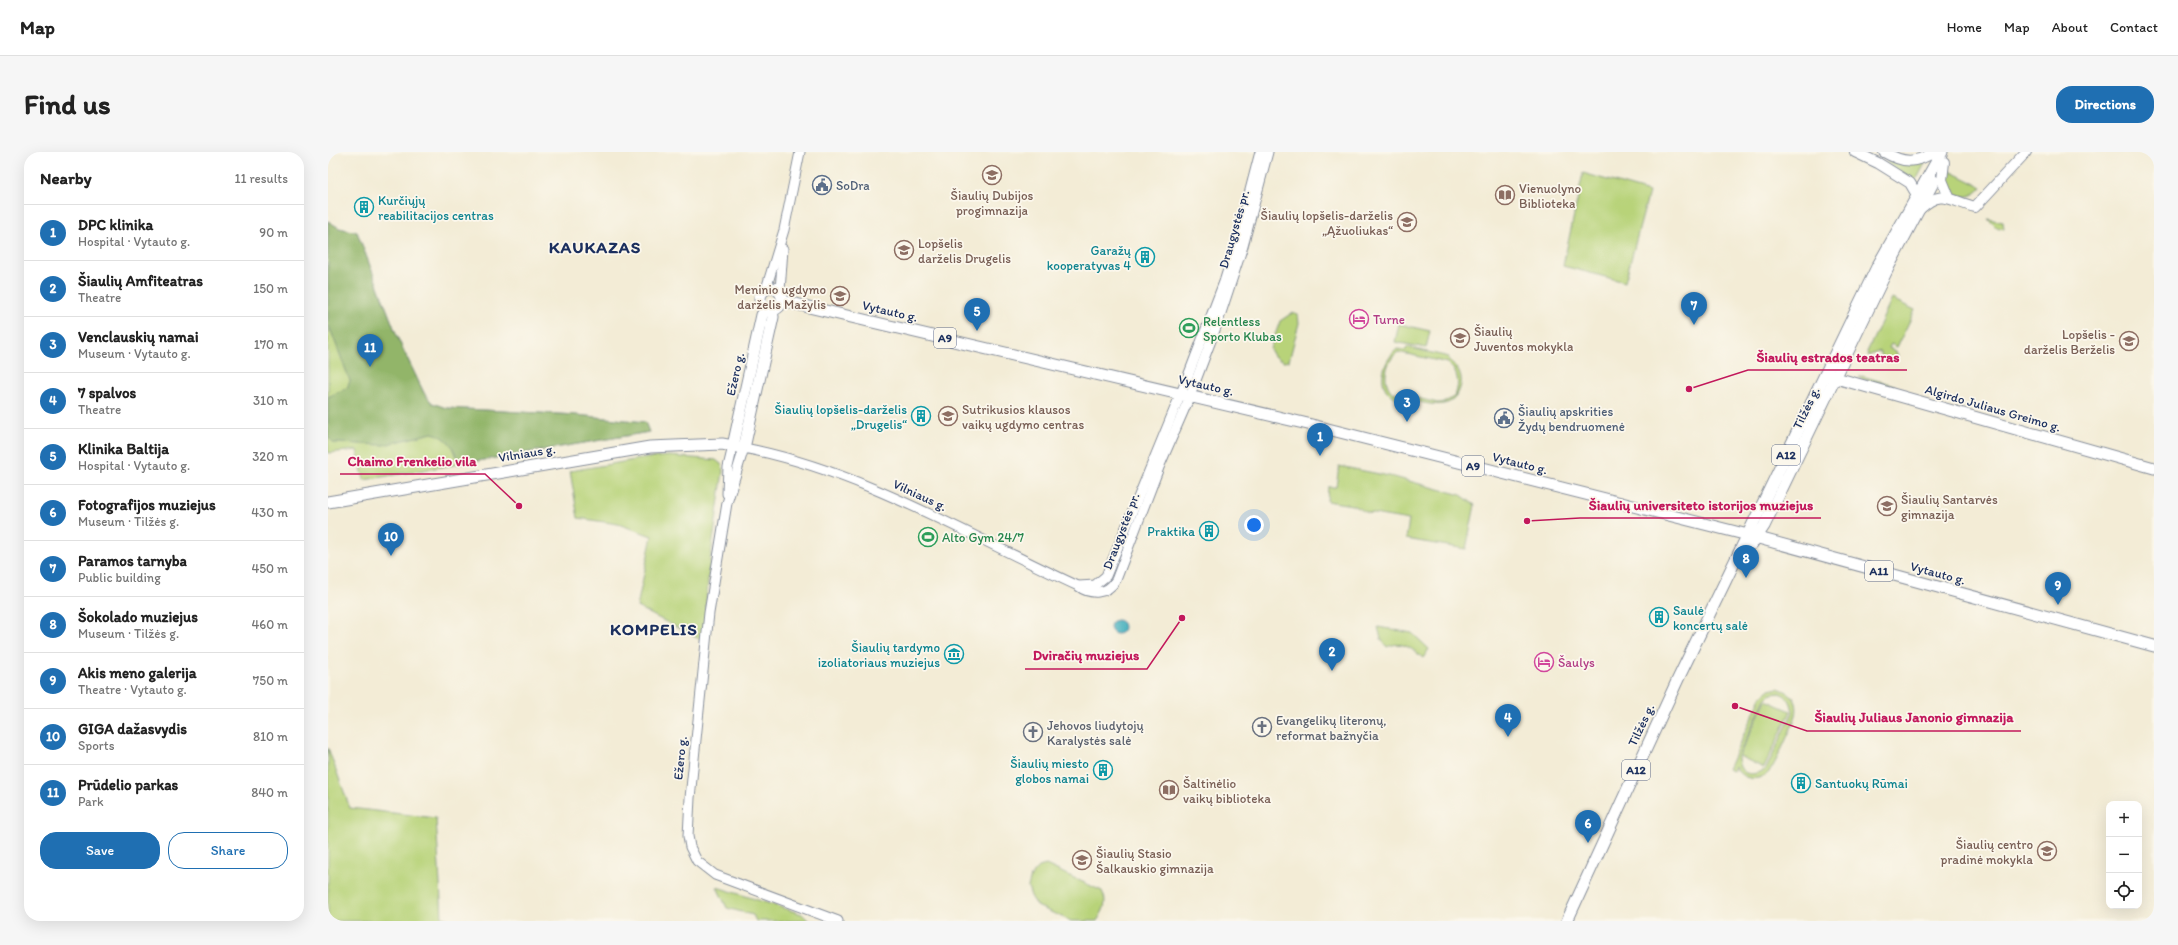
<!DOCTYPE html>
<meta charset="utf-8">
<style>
:root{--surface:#fff;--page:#f6f6f6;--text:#222;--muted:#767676;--line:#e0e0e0;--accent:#1f6fb2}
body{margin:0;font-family:Itim,sans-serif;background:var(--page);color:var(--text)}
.controls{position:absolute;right:12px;bottom:12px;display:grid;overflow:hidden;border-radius:8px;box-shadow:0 4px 16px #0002}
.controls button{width:36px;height:36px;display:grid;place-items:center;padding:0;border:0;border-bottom:1px solid var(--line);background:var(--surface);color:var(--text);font:20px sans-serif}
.you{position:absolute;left:926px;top:373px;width:14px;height:14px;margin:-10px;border:3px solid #fff;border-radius:50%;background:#1a73e8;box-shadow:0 0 0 6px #1a73e833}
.badge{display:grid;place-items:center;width:26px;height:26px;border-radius:50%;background:var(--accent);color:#fff;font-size:13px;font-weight:700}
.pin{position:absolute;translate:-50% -33px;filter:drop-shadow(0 1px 2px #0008)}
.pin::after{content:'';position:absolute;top:21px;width:14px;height:12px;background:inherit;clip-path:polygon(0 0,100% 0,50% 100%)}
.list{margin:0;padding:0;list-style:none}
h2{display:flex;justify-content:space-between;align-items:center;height:52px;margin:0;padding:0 16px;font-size:17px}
h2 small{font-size:13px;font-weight:400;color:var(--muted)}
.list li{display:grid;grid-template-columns:26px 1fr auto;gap:12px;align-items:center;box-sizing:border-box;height:56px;padding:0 16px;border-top:1px solid var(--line)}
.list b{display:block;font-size:15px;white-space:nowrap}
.list p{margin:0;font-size:13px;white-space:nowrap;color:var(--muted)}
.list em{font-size:13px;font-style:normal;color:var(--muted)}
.actions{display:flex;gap:8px;padding:12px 16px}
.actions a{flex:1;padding:9px 0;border:1px solid var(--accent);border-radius:16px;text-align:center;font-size:14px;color:var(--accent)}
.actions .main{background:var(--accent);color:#fff}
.icon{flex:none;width:22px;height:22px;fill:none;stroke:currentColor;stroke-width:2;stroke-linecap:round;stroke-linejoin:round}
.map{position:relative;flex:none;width:1826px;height:769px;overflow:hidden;border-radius:16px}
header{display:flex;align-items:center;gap:24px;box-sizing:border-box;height:56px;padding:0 20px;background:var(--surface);border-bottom:1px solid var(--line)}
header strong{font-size:19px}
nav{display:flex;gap:22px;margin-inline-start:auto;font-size:14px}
.intro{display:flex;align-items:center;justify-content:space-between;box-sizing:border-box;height:96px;padding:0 24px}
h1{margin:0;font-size:28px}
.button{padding:10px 18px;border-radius:16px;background:var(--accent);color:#fff;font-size:14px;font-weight:700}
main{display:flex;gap:24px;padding:0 24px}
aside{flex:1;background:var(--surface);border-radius:16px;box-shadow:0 4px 16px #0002}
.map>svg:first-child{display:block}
.green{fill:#b8d379;stroke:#6a816c;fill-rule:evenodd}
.forest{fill:#92b569;stroke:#567264}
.water{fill:#3faebc;stroke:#2d6e8d}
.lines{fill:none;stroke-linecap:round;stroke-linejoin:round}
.secondary-casing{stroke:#878e9a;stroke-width:11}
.primary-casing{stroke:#878e9a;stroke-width:12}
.highway-casing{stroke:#878e9a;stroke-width:13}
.secondary{stroke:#fff;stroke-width:9}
.primary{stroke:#fff;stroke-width:10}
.highway{stroke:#fff;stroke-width:11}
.labels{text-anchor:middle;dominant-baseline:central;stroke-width:3.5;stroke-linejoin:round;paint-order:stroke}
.shield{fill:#fbf7ec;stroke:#5e6b89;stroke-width:1}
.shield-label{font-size:12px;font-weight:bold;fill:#1b2f5e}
.service-label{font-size:13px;fill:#4e5e75;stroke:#fbf7ec;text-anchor:start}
.education-label{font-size:13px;fill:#785e54;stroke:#fbf7ec;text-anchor:start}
.culture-label{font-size:13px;fill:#0d838f;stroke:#fbf7ec;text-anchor:end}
.street-label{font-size:13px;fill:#1b2f5e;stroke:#fbf7ec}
.hotel-label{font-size:13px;fill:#b23c85;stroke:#fbf7ec;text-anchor:start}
.leisure-label{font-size:13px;fill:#27864d;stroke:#fbf7ec;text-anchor:start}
.worship-label{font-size:13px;fill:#5b616d;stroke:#fbf7ec;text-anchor:start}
.district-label{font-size:17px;font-weight:bold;letter-spacing:1px;fill:#1b2f5e;stroke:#fbf7ec}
.leader{fill:none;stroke:#c2185b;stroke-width:1.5}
.callout-dot{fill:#c2185b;stroke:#fbf7ec;stroke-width:1.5}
.callout-label{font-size:14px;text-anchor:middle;font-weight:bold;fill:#c2185b;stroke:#fbf7ec;stroke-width:3.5;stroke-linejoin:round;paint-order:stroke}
</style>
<header>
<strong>Map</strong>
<nav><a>Home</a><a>Map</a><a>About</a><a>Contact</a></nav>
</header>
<div class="intro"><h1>Find us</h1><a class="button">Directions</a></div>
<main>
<aside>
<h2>Nearby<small>11 results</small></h2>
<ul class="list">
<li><span class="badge">1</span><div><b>DPC klinika</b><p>Hospital · Vytauto g.</p></div><em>90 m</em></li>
<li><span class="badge">2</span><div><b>Šiaulių Amfiteatras</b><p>Theatre</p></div><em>150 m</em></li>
<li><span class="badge">3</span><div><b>Venclauskių namai</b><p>Museum · Vytauto g.</p></div><em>170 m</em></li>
<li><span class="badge">4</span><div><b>7 spalvos</b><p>Theatre</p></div><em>310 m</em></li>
<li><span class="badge">5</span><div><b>Klinika Baltija</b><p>Hospital · Vytauto g.</p></div><em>320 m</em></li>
<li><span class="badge">6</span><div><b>Fotografijos muziejus</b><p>Museum · Tilžės g.</p></div><em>430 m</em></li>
<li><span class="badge">7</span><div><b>Paramos tarnyba</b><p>Public building</p></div><em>450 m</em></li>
<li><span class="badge">8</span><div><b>Šokolado muziejus</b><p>Museum · Tilžės g.</p></div><em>460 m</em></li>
<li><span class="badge">9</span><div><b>Akis meno galerija</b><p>Theatre · Vytauto g.</p></div><em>750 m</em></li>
<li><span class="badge">10</span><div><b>GIGA dažasvydis</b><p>Sports</p></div><em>810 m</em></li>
<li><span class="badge">11</span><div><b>Prūdelio parkas</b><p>Park</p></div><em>840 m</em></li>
</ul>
<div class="actions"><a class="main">Save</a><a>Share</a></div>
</aside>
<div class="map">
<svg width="1826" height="769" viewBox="0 0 1826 769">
<rect width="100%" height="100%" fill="#fbf7ec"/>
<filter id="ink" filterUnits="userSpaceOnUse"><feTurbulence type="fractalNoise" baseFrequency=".025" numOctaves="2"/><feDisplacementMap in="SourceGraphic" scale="8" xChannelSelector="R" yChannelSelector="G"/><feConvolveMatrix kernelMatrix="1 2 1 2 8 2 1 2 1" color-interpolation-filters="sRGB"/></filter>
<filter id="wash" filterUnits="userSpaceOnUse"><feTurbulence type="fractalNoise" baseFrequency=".012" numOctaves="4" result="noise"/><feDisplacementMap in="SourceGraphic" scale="16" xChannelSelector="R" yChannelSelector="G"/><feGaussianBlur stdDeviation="0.9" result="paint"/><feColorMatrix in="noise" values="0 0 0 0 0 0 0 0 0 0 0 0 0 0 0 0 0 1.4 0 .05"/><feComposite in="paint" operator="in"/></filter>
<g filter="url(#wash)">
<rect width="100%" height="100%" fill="#f3ecd6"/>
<g class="green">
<path d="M1562,8L1596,10L1597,11L1590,25L1585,30L1558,11Z"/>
<path d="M1620,18L1654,35C1638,55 1615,40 1620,18Z"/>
<path d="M1255,21L1321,40L1297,130L1235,114Z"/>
<path d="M1660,67L1675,70L1676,77L1668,75Z"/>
<path d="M0,69L11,76L29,80L71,189L96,241L104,251L118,256L248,263L317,270L321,280L36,328L29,298L0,301Z"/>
<path d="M1564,147L1587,158L1569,195L1563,192L1561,196L1568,199L1570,204L1556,210L1552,199L1540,204L1539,200Z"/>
<path d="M964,161L970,163L971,171L961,209L956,210L946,204L942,197L952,169Z"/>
<path d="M1071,172L1102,179L1098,196L1067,190Z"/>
<path d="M1079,195L1121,205L1120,207C1129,215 1136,224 1132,236C1125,260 1101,252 1083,248C1077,247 1068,247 1063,243C1047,231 1057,207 1069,197L1078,198ZM1070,200L1120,211C1130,221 1132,230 1127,244L1117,250L1110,251L1064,240C1053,229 1058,209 1070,200Z"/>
<path d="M1534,224L1566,233V234L1533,227L1531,225Z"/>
<path d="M341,304L388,308L394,313L395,319L381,417L375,489L309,455L324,384L290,372L250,366L242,319L318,306Z"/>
<path d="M1011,314L1066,325L1133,343L1147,353L1138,397L1078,387L1081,368L1040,361L1024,353L999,349L1000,335H1008Z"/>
<path d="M1050,475L1084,481L1101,497L1095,506C1083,496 1074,488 1059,495L1053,487Z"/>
<path d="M1450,536C1458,539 1465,542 1468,551C1469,554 1469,560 1468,563C1466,571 1447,613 1442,619C1432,631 1412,628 1407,614L1405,619L1400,617L1433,545L1441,538ZM1451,541C1461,544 1463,550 1465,560L1438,617C1423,626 1410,623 1410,604L1437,547L1444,542Z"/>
<path d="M1438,548L1463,559L1436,616L1411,604Z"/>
<path d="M0,596L22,656L108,666L114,765L125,769H0Z"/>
<path d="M718,713L774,739C780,751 776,758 769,769H743L709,754L703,744L700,735L703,724L711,715Z"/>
<path d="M389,735L474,762L481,769H428L425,763L399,756Z"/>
</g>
<path class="forest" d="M0,69L11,76L29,80L71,189L96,241L104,251L118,256L248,263L317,270L321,280L131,312C127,297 121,285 104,281L56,293L6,291L0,285V245L19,236L22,229L0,171Z"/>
<circle class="water" cx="789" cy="475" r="7"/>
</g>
<g filter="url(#ink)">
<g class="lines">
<g class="secondary-casing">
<g id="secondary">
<path d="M438,137L456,78L472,0"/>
<path d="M452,139L455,97"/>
<path d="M399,342L400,315L405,294"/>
<path d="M751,434L767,433L778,424L860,224L896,130L908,92L932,0"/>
<path d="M510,769L387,723L369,709L362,695L360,684L362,646L381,461L399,351L416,296C535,319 641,384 750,434C762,443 779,443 788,428L832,313L862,244L890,170L915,94L940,0"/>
</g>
</g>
<g class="primary-casing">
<g id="primary">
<path d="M1527,0L1550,11L1582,31L1589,43"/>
<path d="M1556,0C1575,11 1587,12 1606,0"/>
<path d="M1616,10L1614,28L1621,45"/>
<path d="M1592,57C1614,36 1622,49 1647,55L1698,0"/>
</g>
</g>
<g class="highway-casing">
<g id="highway">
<circle cx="443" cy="147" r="11"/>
<path d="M455,149L984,273L1416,382L1826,494"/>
<path d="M1501,224L1826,316"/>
<path d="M405,294L434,163L439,157"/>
<path d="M0,350L322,295L394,292L416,296L445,165L444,158"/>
<path d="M1424,392L1436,374L1561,114L1606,29"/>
<path d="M1239,769L1350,527L1549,115L1614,0"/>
</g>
</g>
<use href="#secondary" class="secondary"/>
<use href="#primary" class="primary"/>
<use href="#highway" class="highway"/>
</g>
</g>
<defs>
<g id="school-ring" transform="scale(1)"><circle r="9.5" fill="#fbf7ec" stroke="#8d6e63" stroke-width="1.5"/><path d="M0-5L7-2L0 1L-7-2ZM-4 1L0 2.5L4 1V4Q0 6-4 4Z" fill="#8d6e63"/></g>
<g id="civic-ring" transform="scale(1)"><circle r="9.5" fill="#fbf7ec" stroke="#5c6f8a" stroke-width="1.5"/><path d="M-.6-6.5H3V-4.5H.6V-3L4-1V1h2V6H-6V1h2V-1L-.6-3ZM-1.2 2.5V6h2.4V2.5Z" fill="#5c6f8a"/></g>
<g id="library-ring" transform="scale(1)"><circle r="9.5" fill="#fbf7ec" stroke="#8d6e63" stroke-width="1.5"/><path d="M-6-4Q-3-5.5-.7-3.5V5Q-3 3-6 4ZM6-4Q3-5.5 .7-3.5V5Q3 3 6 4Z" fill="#8d6e63"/></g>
<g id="building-ring" transform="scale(1)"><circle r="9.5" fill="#fbf7ec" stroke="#0f9aa8" stroke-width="1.5"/><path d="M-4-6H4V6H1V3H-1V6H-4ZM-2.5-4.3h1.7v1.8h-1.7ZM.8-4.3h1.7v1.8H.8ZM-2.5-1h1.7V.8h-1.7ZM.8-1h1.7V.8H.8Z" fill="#0f9aa8"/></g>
<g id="hotel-ring" transform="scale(1)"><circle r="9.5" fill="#fbf7ec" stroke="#d1479c" stroke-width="1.5"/><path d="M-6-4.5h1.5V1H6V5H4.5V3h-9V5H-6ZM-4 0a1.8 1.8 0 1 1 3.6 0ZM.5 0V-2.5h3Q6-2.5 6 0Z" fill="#d1479c"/></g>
<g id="stadium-ring" transform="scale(1)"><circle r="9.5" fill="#fbf7ec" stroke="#2e9e5b" stroke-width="1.5"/><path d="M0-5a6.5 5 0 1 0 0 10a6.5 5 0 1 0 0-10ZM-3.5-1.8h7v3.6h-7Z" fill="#2e9e5b"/></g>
<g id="museum-ring" transform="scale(1)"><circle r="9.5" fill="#fbf7ec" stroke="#0f9aa8" stroke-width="1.5"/><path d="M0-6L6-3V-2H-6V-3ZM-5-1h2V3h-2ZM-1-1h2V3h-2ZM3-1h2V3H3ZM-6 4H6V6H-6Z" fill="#0f9aa8"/></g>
<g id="church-ring" transform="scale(1)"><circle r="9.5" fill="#fbf7ec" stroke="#6b7280" stroke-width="1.5"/><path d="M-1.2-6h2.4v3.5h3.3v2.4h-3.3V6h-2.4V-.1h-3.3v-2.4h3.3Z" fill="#6b7280"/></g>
</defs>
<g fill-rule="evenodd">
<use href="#school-ring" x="664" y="23"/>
<use href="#civic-ring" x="494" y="33"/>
<use href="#library-ring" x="1177" y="43"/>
<use href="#building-ring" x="36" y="55"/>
<use href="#school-ring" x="1079" y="70"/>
<use href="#school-ring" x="576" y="98"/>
<use href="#building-ring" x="817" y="105"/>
<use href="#school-ring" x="512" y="144"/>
<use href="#hotel-ring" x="1031" y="167"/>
<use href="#stadium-ring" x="861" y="176"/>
<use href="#school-ring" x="1132" y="186"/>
<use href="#school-ring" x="1801" y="189"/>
<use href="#building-ring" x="593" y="264"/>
<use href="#school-ring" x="620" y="264"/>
<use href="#civic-ring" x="1176" y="266"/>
<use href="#school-ring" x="1559" y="354"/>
<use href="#building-ring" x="881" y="379"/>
<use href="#stadium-ring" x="600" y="385"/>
<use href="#building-ring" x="1331" y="465"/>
<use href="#museum-ring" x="626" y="502"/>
<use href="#hotel-ring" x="1216" y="510"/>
<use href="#church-ring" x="934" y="575"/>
<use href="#church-ring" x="705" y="580"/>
<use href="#building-ring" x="775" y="618"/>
<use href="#building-ring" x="1473" y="631"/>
<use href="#library-ring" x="841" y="638"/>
<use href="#school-ring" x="1719" y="699"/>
<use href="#school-ring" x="754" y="708"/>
</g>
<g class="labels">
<g class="shield">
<rect x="606" y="176" width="22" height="20" rx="3"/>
<rect x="1444" y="293" width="28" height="20" rx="3"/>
<rect x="1134" y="304" width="22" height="20" rx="3"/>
<rect x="1537" y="409" width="28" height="20" rx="3"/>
<rect x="1294" y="608" width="28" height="20" rx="3"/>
</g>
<g class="shield-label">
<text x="617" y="186">A9</text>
<text x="1458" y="303">A12</text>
<text x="1145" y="314">A9</text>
<text x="1551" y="419">A11</text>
<text x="1308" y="618">A12</text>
</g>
<g class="service-label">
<text x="508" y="33">SoDra</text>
<text x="1190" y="259">Šiaulių apskrities<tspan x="1190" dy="15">Žydų bendruomenė</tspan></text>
</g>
<g class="education-label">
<text x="1191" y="36">Vienuolyno<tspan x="1191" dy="15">Biblioteka</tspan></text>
<text x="664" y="43" text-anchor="middle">Šiaulių Dubijos<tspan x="664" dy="15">progimnazija</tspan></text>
<text x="1065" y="63" text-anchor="end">Šiaulių lopšelis-darželis<tspan x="1065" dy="15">„Ąžuoliukas“</tspan></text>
<text x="590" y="91">Lopšelis<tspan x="590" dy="15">darželis Drugelis</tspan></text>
<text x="498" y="137" text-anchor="end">Meninio ugdymo<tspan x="498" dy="15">darželis Mažylis</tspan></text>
<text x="1146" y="179">Šiaulių<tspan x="1146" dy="15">Juventos mokykla</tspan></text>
<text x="1787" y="182" text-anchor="end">Lopšelis -<tspan x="1787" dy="15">darželis Berželis</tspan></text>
<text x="634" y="257">Sutrikusios klausos<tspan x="634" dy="15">vaikų ugdymo centras</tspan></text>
<text x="1573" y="347">Šiaulių Santarvės<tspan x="1573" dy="15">gimnazija</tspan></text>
<text x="855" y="631">Šaltinėlio<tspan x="855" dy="15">vaikų biblioteka</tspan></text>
<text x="1705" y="692" text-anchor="end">Šiaulių centro<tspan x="1705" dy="15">pradinė mokykla</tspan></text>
<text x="768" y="701">Šiaulių Stasio<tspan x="768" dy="15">Šalkauskio gimnazija</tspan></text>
</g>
<g class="culture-label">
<text x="50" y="48" text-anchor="start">Kurčiųjų<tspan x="50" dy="15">reabilitacijos centras</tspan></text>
<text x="803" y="98">Garažų<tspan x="803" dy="15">kooperatyvas 4</tspan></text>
<text x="579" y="257">Šiaulių lopšelis-darželis<tspan x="579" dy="15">„Drugelis“</tspan></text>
<text x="867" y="379">Praktika</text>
<text x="1345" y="458" text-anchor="start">Saulė<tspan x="1345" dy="15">koncertų salė</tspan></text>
<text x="612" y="495">Šiaulių tardymo<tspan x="612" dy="15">izoliatoriaus muziejus</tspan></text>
<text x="761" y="611">Šiaulių miesto<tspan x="761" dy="15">globos namai</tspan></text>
<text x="1487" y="631" text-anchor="start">Santuokų Rūmai</text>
</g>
<g class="street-label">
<text transform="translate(906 77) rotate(-74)">Draugystės pr.</text>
<text transform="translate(562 159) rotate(13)">Vytauto g.</text>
<text transform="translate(407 222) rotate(-77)">Ežero g.</text>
<text transform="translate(878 233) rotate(13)">Vytauto g.</text>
<text transform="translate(1478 256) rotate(-64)">Tilžės g.</text>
<text transform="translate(1665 256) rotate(16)">Algirdo Juliaus Greimo g.</text>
<text transform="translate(199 301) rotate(-9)">Vilniaus g.</text>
<text transform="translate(1192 311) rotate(14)">Vytauto g.</text>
<text transform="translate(592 343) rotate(25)">Vilniaus g.</text>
<text transform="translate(793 379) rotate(-69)">Draugystės pr.</text>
<text transform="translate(1610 421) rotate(15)">Vytauto g.</text>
<text transform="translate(1313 573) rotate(-65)">Tilžės g.</text>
<text transform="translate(352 606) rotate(-84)">Ežero g.</text>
</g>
<g class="hotel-label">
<text x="1045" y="167">Turne</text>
<text x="1230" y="510">Šaulys</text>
</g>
<g class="leisure-label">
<text x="875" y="169">Relentless<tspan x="875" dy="15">Sporto Klubas</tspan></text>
<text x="614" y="385">Alto Gym 24/7</text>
</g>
<g class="worship-label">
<text x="948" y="568">Evangelikų literonų,<tspan x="948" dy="15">reformat bažnyčia</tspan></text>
<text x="719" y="573">Jehovos liudytojų<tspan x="719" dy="15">Karalystės salė</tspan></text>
</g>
<g class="district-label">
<text x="267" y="95">KAUKAZAS</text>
<text x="326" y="477">KOMPELIS</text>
</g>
</g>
<path class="leader" d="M1361 237L1420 218H1579M191 354L157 322H12M1199 369L1252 366H1493M854 466L819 517H697M1407 554L1479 579H1693"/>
<g class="callout-dot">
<circle cx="1361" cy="237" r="4"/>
<circle cx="191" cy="354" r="4"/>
<circle cx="1199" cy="369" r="4"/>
<circle cx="854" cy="466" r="4"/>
<circle cx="1407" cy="554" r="4"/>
</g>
<g class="callout-label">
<text x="1500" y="210">Šiaulių estrados teatras</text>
<text x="84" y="314">Chaimo Frenkelio vila</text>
<text x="1373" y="358">Šiaulių universiteto istorijos muziejus</text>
<text x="758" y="508">Dviračių muziejus</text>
<text x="1586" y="570">Šiaulių Juliaus Janonio gimnazija</text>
</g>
</svg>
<div class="controls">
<button>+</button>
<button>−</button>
<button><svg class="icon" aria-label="locate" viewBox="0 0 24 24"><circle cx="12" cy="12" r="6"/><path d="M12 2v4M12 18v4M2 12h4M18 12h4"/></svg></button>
</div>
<div class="you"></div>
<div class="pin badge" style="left:992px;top:304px">1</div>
<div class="pin badge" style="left:1004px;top:519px">2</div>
<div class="pin badge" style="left:1079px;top:270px">3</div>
<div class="pin badge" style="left:1180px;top:585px">4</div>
<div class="pin badge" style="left:649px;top:179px">5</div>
<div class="pin badge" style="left:1260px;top:691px">6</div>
<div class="pin badge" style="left:1366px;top:173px">7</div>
<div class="pin badge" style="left:1418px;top:426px">8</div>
<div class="pin badge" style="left:1730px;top:453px">9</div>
<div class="pin badge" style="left:63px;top:404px">10</div>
<div class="pin badge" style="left:42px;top:215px">11</div>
</div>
</main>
